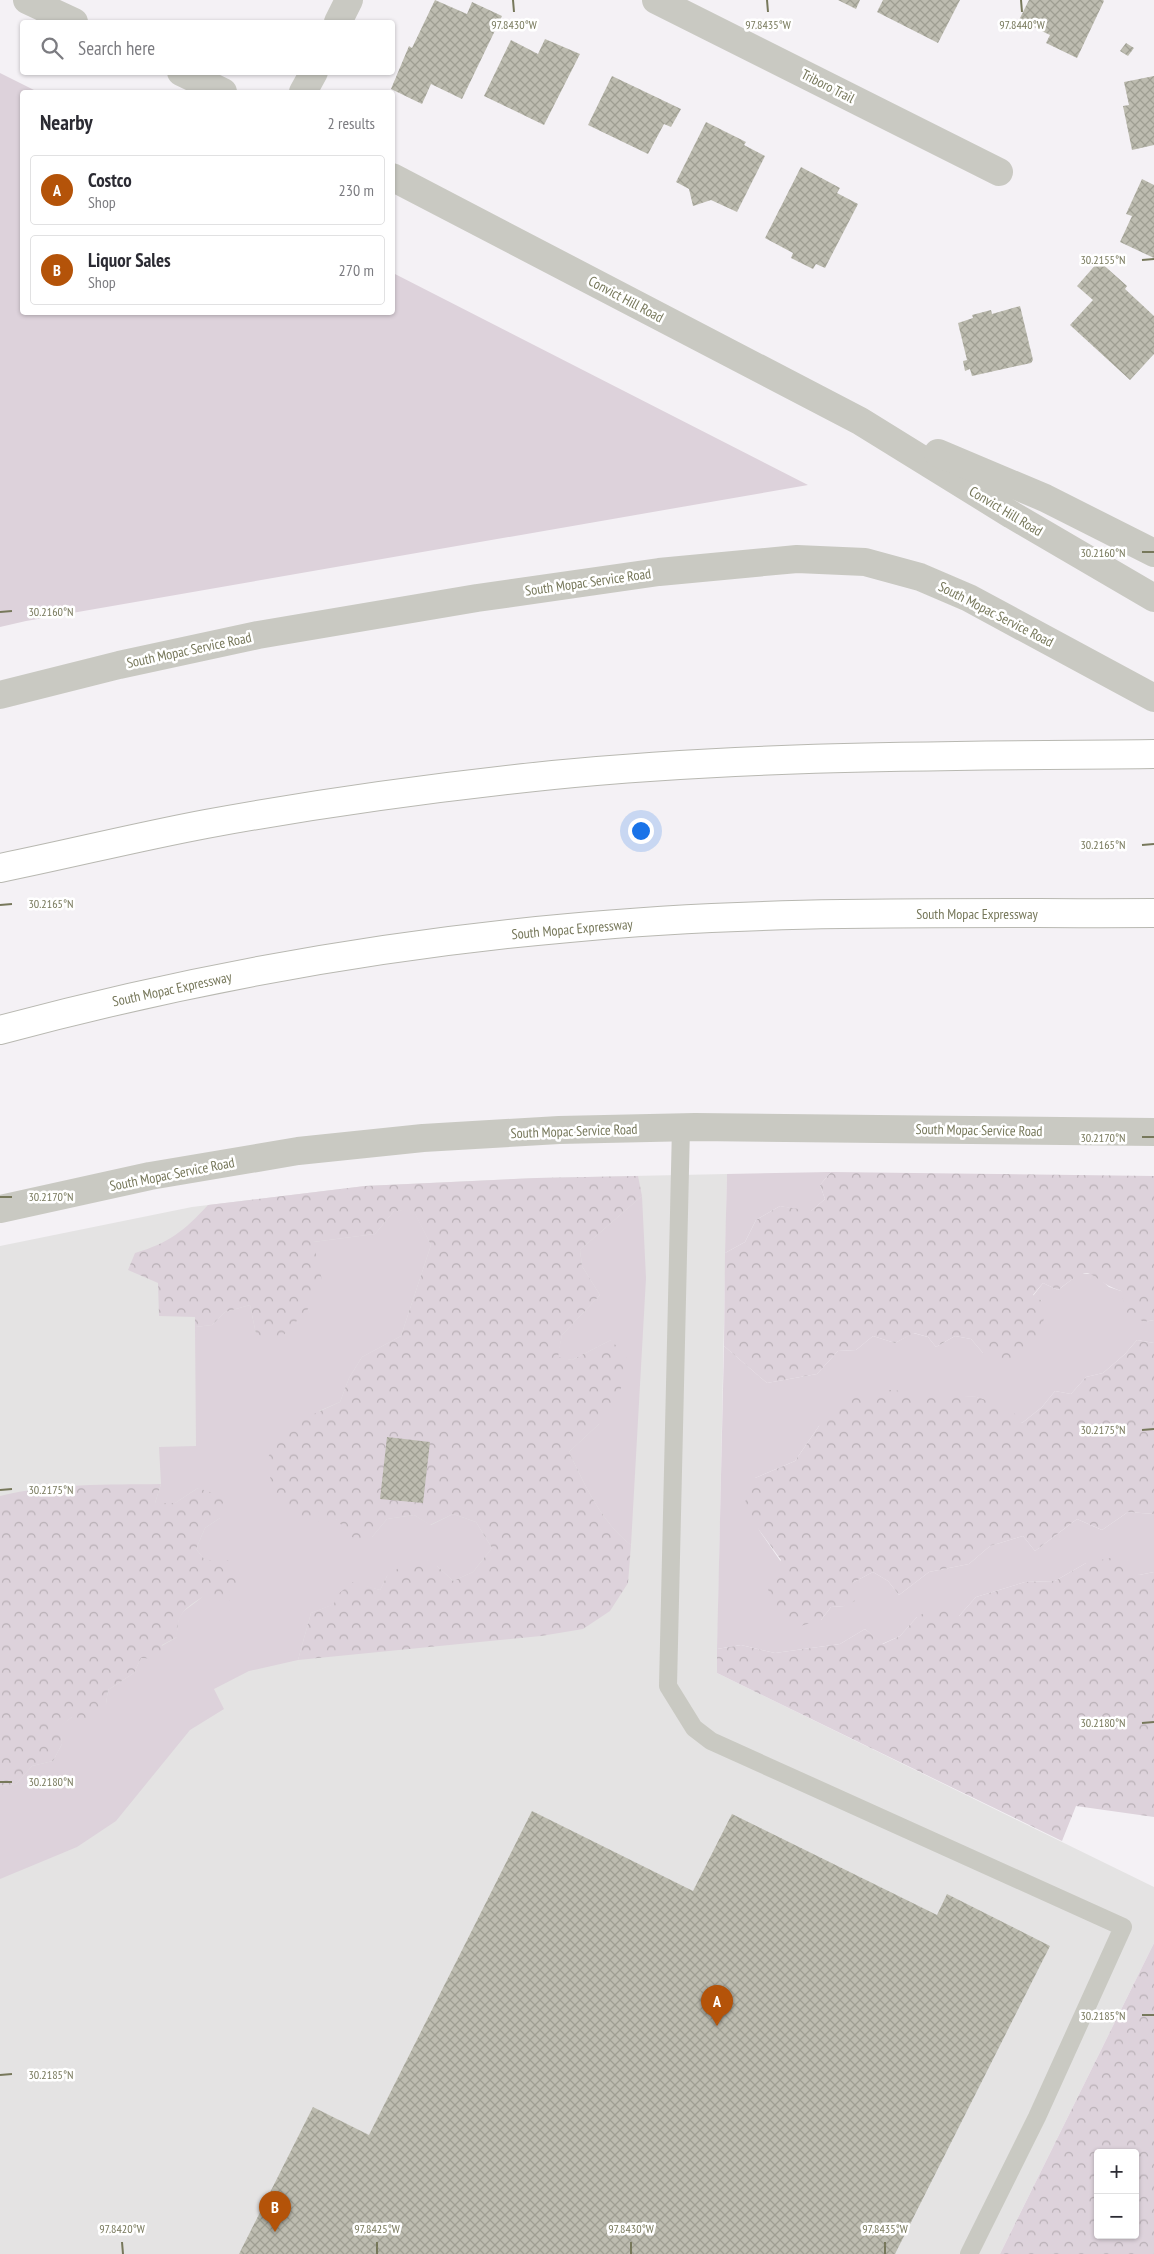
<!DOCTYPE html>
<meta charset="utf-8">
<style>
:root{--surface:#fff;--page:#f2f2f3;--text:#2b2b33;--muted:#7c7c81;--line:#e1e1e2;--accent:#b45309}
body{margin:0;font-family:"PT Sans Narrow",sans-serif;background:var(--page);color:var(--text)}
.controls{position:absolute;right:15px;bottom:15px;display:grid;overflow:hidden;border-radius:5px;box-shadow:0 1px 4px #0004}
.controls button{width:45px;height:45px;display:grid;place-items:center;padding:0;border:0;border-bottom:1px solid var(--line);background:var(--surface);color:var(--text);font:25px sans-serif}
.you{position:absolute;left:640px;top:830px;width:18px;height:18px;margin:-12px;border:4px solid #fff;border-radius:50%;background:#1a73e8;box-shadow:0 0 0 8px #1a73e833}
.badge{display:grid;place-items:center;width:32px;height:32px;border-radius:50%;background:var(--accent);color:#fff;font-size:16px;font-weight:700}
.pin{position:absolute;translate:-50% -41px;filter:drop-shadow(0 1px 2px #0008)}
.pin::after{content:'';position:absolute;top:26px;width:18px;height:15px;background:inherit;clip-path:polygon(0 0,100% 0,50% 100%)}
.list{margin:0;padding:0;list-style:none}
h2{display:flex;justify-content:space-between;align-items:center;height:65px;margin:0;padding:0 20px;font-size:21px}
h2 small{font-size:16px;font-weight:400;color:var(--muted)}
.list li{display:grid;grid-template-columns:32px 1fr auto;gap:15px;align-items:center;box-sizing:border-box;height:70px;margin:0 10px 10px;padding:0 10px;border:1px solid var(--line);border-radius:5px}
.list b{display:block;font-size:19px;white-space:nowrap}
.list p{margin:0;font-size:16px;white-space:nowrap;color:var(--muted)}
.list em{font-size:16px;font-style:normal;color:var(--muted)}
.icon{flex:none;width:28px;height:28px;fill:none;stroke:currentColor;stroke-width:2;stroke-linecap:round;stroke-linejoin:round}
.map{position:relative;flex:none;width:1154px;height:2254px;overflow:hidden}
.search{position:absolute;background:var(--surface);box-shadow:0 1px 4px #0004;left:20px;top:20px;width:375px;height:55px;display:flex;align-items:center;gap:12px;box-sizing:border-box;padding:0 18px;border-radius:5px;color:var(--muted);font-size:19px}
.panel{position:absolute;background:var(--surface);box-shadow:0 1px 4px #0004;left:20px;top:90px;width:375px;height:225px;border-radius:5px}
.map>svg:first-child{display:block}
.built{fill:#e4e3e3}
.grass{fill:#ddd2db}
.forest{fill:url(#forest-crowns);fill-rule:evenodd}
.building{fill:url(#building-cross-hatch)}
.lines{fill:none;stroke-linecap:round;stroke-linejoin:round}
.motorway-casing{stroke:#b8b8b1;stroke-width:30}
.service{stroke:#c9c9c2;stroke-width:18}
.minor{stroke:#c9c9c2;stroke-width:28}
.tertiary{stroke:#c9c9c2;stroke-width:28}
.motorway{stroke:#fff;stroke-width:28}
.ticks{fill:none;stroke:#77785b;stroke-width:2}
.labels{text-anchor:middle;dominant-baseline:central;stroke-width:5;stroke-linejoin:round;paint-order:stroke}
.street-label{font-size:14px;fill:#77785b;stroke:#fff}
.ticks-label{font-size:12px;text-anchor:middle;fill:#77785b;stroke:#fff;stroke-width:5;stroke-linejoin:round;paint-order:stroke}
</style>
<div class="map">
<svg width="1154" height="2254" viewBox="0 0 1154 2254">
<defs>
<pattern id="forest-crowns" width="20" height="18" patternUnits="userSpaceOnUse" patternTransform="scale(1.25)"><rect width="20" height="18" fill="#ddd2db"/><path d="M2 6a3 3 0 1 1 6 0M12 15a3 3 0 1 1 6 0" fill="none" stroke="#b8afb5"/></pattern>
<pattern id="building-cross-hatch" width="8" height="8" patternUnits="userSpaceOnUse" patternTransform="scale(1.25)"><rect width="8" height="8" fill="#bdbcb0"/><path d="M0 0l8 8M0 8l8-8" fill="none" stroke="#9e9e92"/></pattern>
</defs>
<rect width="100%" height="100%" fill="#f4f1f5"/>
<path class="built" d="M727,1174L717,1673L1154,1887V1943L1000,2254H0V1246L192,1207L365,1186L537,1178Z"/>
<g class="grass">
<path d="M0,73L38,92H22V312H392L393,273L808,485L26,621L0,627Z"/>
<path d="M831,1172L820,1185L825,1199L810,1212L780,1206L756,1220L745,1242L725,1253L727,1174Z"/>
<path d="M642,1196L646,1278L631,1545C601,1522 585,1485 569,1452L599,1424L611,1340L572,1360L557,1358L562,1335L600,1295L582,1266L580,1250Z"/>
<path d="M413,1209L431,1245L401,1336L362,1357L349,1378L340,1402L319,1411L336,1519L372,1537L387,1519L414,1515L431,1525L453,1514L476,1522L492,1548L473,1572L453,1581L437,1566L387,1576L380,1590L353,1583L335,1604L311,1613L298,1660L249,1671L214,1689L224,1709L190,1730L116,1821L77,1847L0,1879V1786L16,1784L32,1766L53,1761L62,1744L60,1726L72,1717L106,1704L108,1690L134,1673L141,1658L177,1637C177,1608 185,1613 203,1596C213,1587 221,1571 229,1560H205L196,1549L205,1528L220,1518L198,1488L175,1503H155L161,1484L159,1447L196,1446L195,1327L212,1325L225,1312L250,1305L256,1334L313,1242L375,1234L394,1211Z"/>
<path d="M1079,1274H1094L1109,1287L1121,1291L1144,1322L1154,1320V1343L1137,1340L1125,1354L1103,1373L1086,1377L1071,1394L1055,1391L1042,1407L1022,1423L977,1397L946,1396L819,1426L795,1461L755,1478L759,1530L821,1620L831,1607L844,1606L852,1583L873,1572L888,1581L899,1595L929,1572L969,1564L990,1546L1023,1536L1035,1551L1077,1519L1102,1530L1128,1512L1154,1514V1572L1139,1575L1086,1563L1055,1581L1025,1582L976,1597L959,1616L917,1617L900,1636L882,1644L865,1629L840,1644L775,1653L741,1645L717,1649L724,1346L767,1383L817,1374L838,1351L856,1350L873,1336L895,1343L913,1333L928,1337L936,1347L955,1336L971,1339L983,1353L1042,1301L1033,1296L1043,1283L1058,1290Z"/>
</g>
<g class="forest">
<path d="M831,1172L1154,1176V1320L1144,1322L1126,1312L1121,1291C1084,1278 1097,1259 1058,1290L1043,1283L1033,1295L1042,1301L1045,1316L1033,1349L1013,1361L983,1353L971,1339L955,1336L936,1347L928,1337L914,1333L895,1343L873,1336L856,1350L838,1351L817,1374L767,1383L724,1346L725,1253L745,1242L756,1220L780,1206L811,1211L825,1199L820,1185Z"/>
<path d="M638,1176L642,1196L580,1250L582,1266L600,1295L562,1335L558,1357L572,1360L611,1340L629,1360L619,1395L599,1424L569,1452C585,1485 601,1522 631,1545L628,1583L610,1611L583,1629L541,1636L298,1660L311,1613L334,1604L337,1595L353,1582L380,1590L387,1576L409,1561L437,1566L453,1581L473,1572L492,1548L476,1522L453,1514L430,1525L414,1515L387,1519L372,1537L354,1539L336,1519L303,1523L272,1488L267,1459L285,1427L340,1402L349,1378L362,1357L401,1336L431,1245L413,1210L394,1211L375,1234L313,1242L322,1280L308,1309L277,1342L256,1334L250,1305L225,1312L212,1325L195,1327V1317L159,1316L158,1283L128,1270L135,1253C169,1243 184,1231 208,1205L365,1186L537,1178Z"/>
<path d="M1137,1340L1154,1343V1514L1128,1512L1102,1530L1077,1519L1035,1551L1023,1536L990,1546L969,1564L929,1572L899,1595L888,1581L873,1572L852,1583L855,1601L844,1606L831,1607L821,1620L790,1629L774,1605L766,1584L781,1560L759,1530L745,1502L755,1478L795,1461L819,1426L846,1397L890,1390L977,1397L1011,1409L1022,1423L1042,1407L1055,1391L1071,1394L1086,1377L1103,1373L1125,1354Z"/>
<path d="M161,1484L155,1503H175L198,1488L224,1497L220,1518L205,1528L196,1549L205,1560H229L243,1579L233,1598L219,1607L204,1596C184,1609 177,1613 177,1637L162,1645L159,1659L141,1658L134,1673L108,1690L106,1704L96,1720L72,1717L61,1726L62,1744L53,1761L32,1766L16,1784L0,1786V1496C52,1483 107,1485 161,1484Z"/>
<path d="M1120,1556L1139,1575L1154,1572V1817L1076,1806L1062,1841L717,1673V1649L741,1645L775,1653L840,1644L865,1629L883,1644L900,1636L917,1617L936,1606L959,1616L976,1597L1025,1582L1055,1581L1086,1563Z"/>
<path d="M1154,1943V2254H1000ZM1098,2153H1135V2235H1098Z"/>
</g>
<g class="building">
<path d="M435,0L467,14L472,2L502,16L462,99L431,84L422,104L391,89L409,46L412,48Z"/>
<path d="M838,0H860L856,9Z"/>
<path d="M883,0H960L938,43L877,12Z"/>
<path d="M1029,0H1103L1104,1L1077,58L1046,43L1050,35L1019,20Z"/>
<path d="M545,39L580,54L544,125L484,96L511,40L538,54Z"/>
<path d="M1126,43L1134,48L1128,56L1120,51Z"/>
<path d="M612,76L681,109L671,127L664,124L648,154L588,125Z"/>
<path d="M1154,76V145L1132,150L1123,106L1129,105L1124,82Z"/>
<path d="M706,122L746,142L744,145L765,156L737,212L711,200L693,206L689,189L676,182Z"/>
<path d="M801,167L840,188L837,193L858,204L825,268L816,264L813,269L791,258L793,253L765,238Z"/>
<path d="M1142,179L1154,185V258L1120,242L1132,216L1126,214Z"/>
<path d="M1099,261L1127,286L1125,289L1154,316V354L1130,380L1070,325L1093,300L1077,286Z"/>
<path d="M1020,306L1033,360L1031,363L972,376L970,369L965,371L963,361L967,360L958,323L973,318L972,315L991,310L992,314Z"/>
<path d="M387,1437L430,1442L423,1503L380,1499Z"/>
<path d="M532,1811L693,1891L732,1814L937,1915L947,1894L1050,1946L895,2254H239L313,2107L369,2135Z"/>
</g>
<g class="lines">
<g class="motorway-casing">
<g id="motorway">
<path d="M0,868C69,854 137,837 206,824C320,803 437,787 553,775C751,755 955,756 1154,754"/>
<path d="M0,1030C186,980 377,945 569,928C763,909 959,914 1154,913"/>
</g>
</g>
<path class="service" d="M681,1127L668,1686L694,1728L711,1741L1123,1927L1037,2117L969,2254"/>
<g class="minor">
<path d="M656,0L999,172"/>
<path d="M338,22L349,0"/>
<path d="M303,92L314,72"/>
</g>
<g class="tertiary">
<path d="M27,0L74,22"/>
<path d="M181,72L223,92"/>
<path d="M392,177L860,421L1012,515L1154,598"/>
<path d="M938,453L1045,498L1154,553"/>
<path d="M0,695L119,665L258,635L477,598L659,572L797,559L865,562L920,577L969,598L1154,698"/>
<path d="M0,1209L150,1176L298,1151L423,1138L559,1130L695,1127L1154,1132"/>
</g>
<use href="#motorway" class="motorway"/>
</g>
<path class="ticks" d="M513,0L514,12M767,0L768,12M1021,0L1022,12M1142,260L1154,259M1142,552H1154M0,612L12,611M1142,845L1154,844M0,905L12,904M1142,1137H1154M0,1197H12M1142,1430L1154,1429M0,1490L12,1489M1142,1723L1154,1722M0,1782H12M1142,2015H1154M0,2075L12,2074M122,2242L123,2254M377,2242V2254M631,2242V2254M885,2242V2254"/>
<g class="labels">
<g class="street-label">
<text transform="translate(828 86) rotate(27)">Triboro Trail</text>
<text transform="translate(626 299) rotate(28)">Convict Hill Road</text>
<text transform="translate(1006 511) rotate(31)">Convict Hill Road</text>
<text transform="translate(588 582) rotate(-8)">South Mopac Service Road</text>
<text transform="translate(996 614) rotate(27)">South Mopac Service Road</text>
<text transform="translate(189 650) rotate(-12)">South Mopac Service Road</text>
<text x="977" y="914">South Mopac Expressway</text>
<text transform="translate(572 929) rotate(-5)">South Mopac Expressway</text>
<text transform="translate(172 989) rotate(-12)">South Mopac Expressway</text>
<text transform="translate(979 1130) rotate(1)">South Mopac Service Road</text>
<text transform="translate(574 1131) rotate(-2)">South Mopac Service Road</text>
<text transform="translate(172 1174) rotate(-11)">South Mopac Service Road</text>
</g>
</g>
<g class="ticks-label">
<text x="514" y="29">97.8430°W</text>
<text x="768" y="29">97.8435°W</text>
<text x="1022" y="29">97.8440°W</text>
<text x="1103" y="264">30.2155°N</text>
<text x="1103" y="557">30.2160°N</text>
<text x="51" y="616">30.2160°N</text>
<text x="1103" y="849">30.2165°N</text>
<text x="51" y="908">30.2165°N</text>
<text x="1103" y="1142">30.2170°N</text>
<text x="51" y="1201">30.2170°N</text>
<text x="1103" y="1434">30.2175°N</text>
<text x="51" y="1494">30.2175°N</text>
<text x="1103" y="1727">30.2180°N</text>
<text x="51" y="1786">30.2180°N</text>
<text x="1103" y="2020">30.2185°N</text>
<text x="51" y="2079">30.2185°N</text>
<text x="122" y="2233">97.8420°W</text>
<text x="377" y="2233">97.8425°W</text>
<text x="631" y="2233">97.8430°W</text>
<text x="885" y="2233">97.8435°W</text>
</g>
</svg>
<div class="controls">
<button>+</button>
<button>−</button>
</div>
<div class="you"></div>
<div class="pin badge" style="left:717px;top:2026px">A</div>
<div class="pin badge" style="left:275px;top:2232px">B</div>
<div class="search"><svg class="icon" aria-label="search" viewBox="0 0 24 24"><circle cx="10" cy="10" r="6"/><path d="M15 15l6 6"/></svg>Search here</div>
<section class="panel">
<h2>Nearby<small>2 results</small></h2>
<ul class="list">
<li><span class="badge">A</span><div><b>Costco</b><p>Shop</p></div><em>230 m</em></li>
<li><span class="badge">B</span><div><b>Liquor Sales</b><p>Shop</p></div><em>270 m</em></li>
</ul>
</section>
</div>
